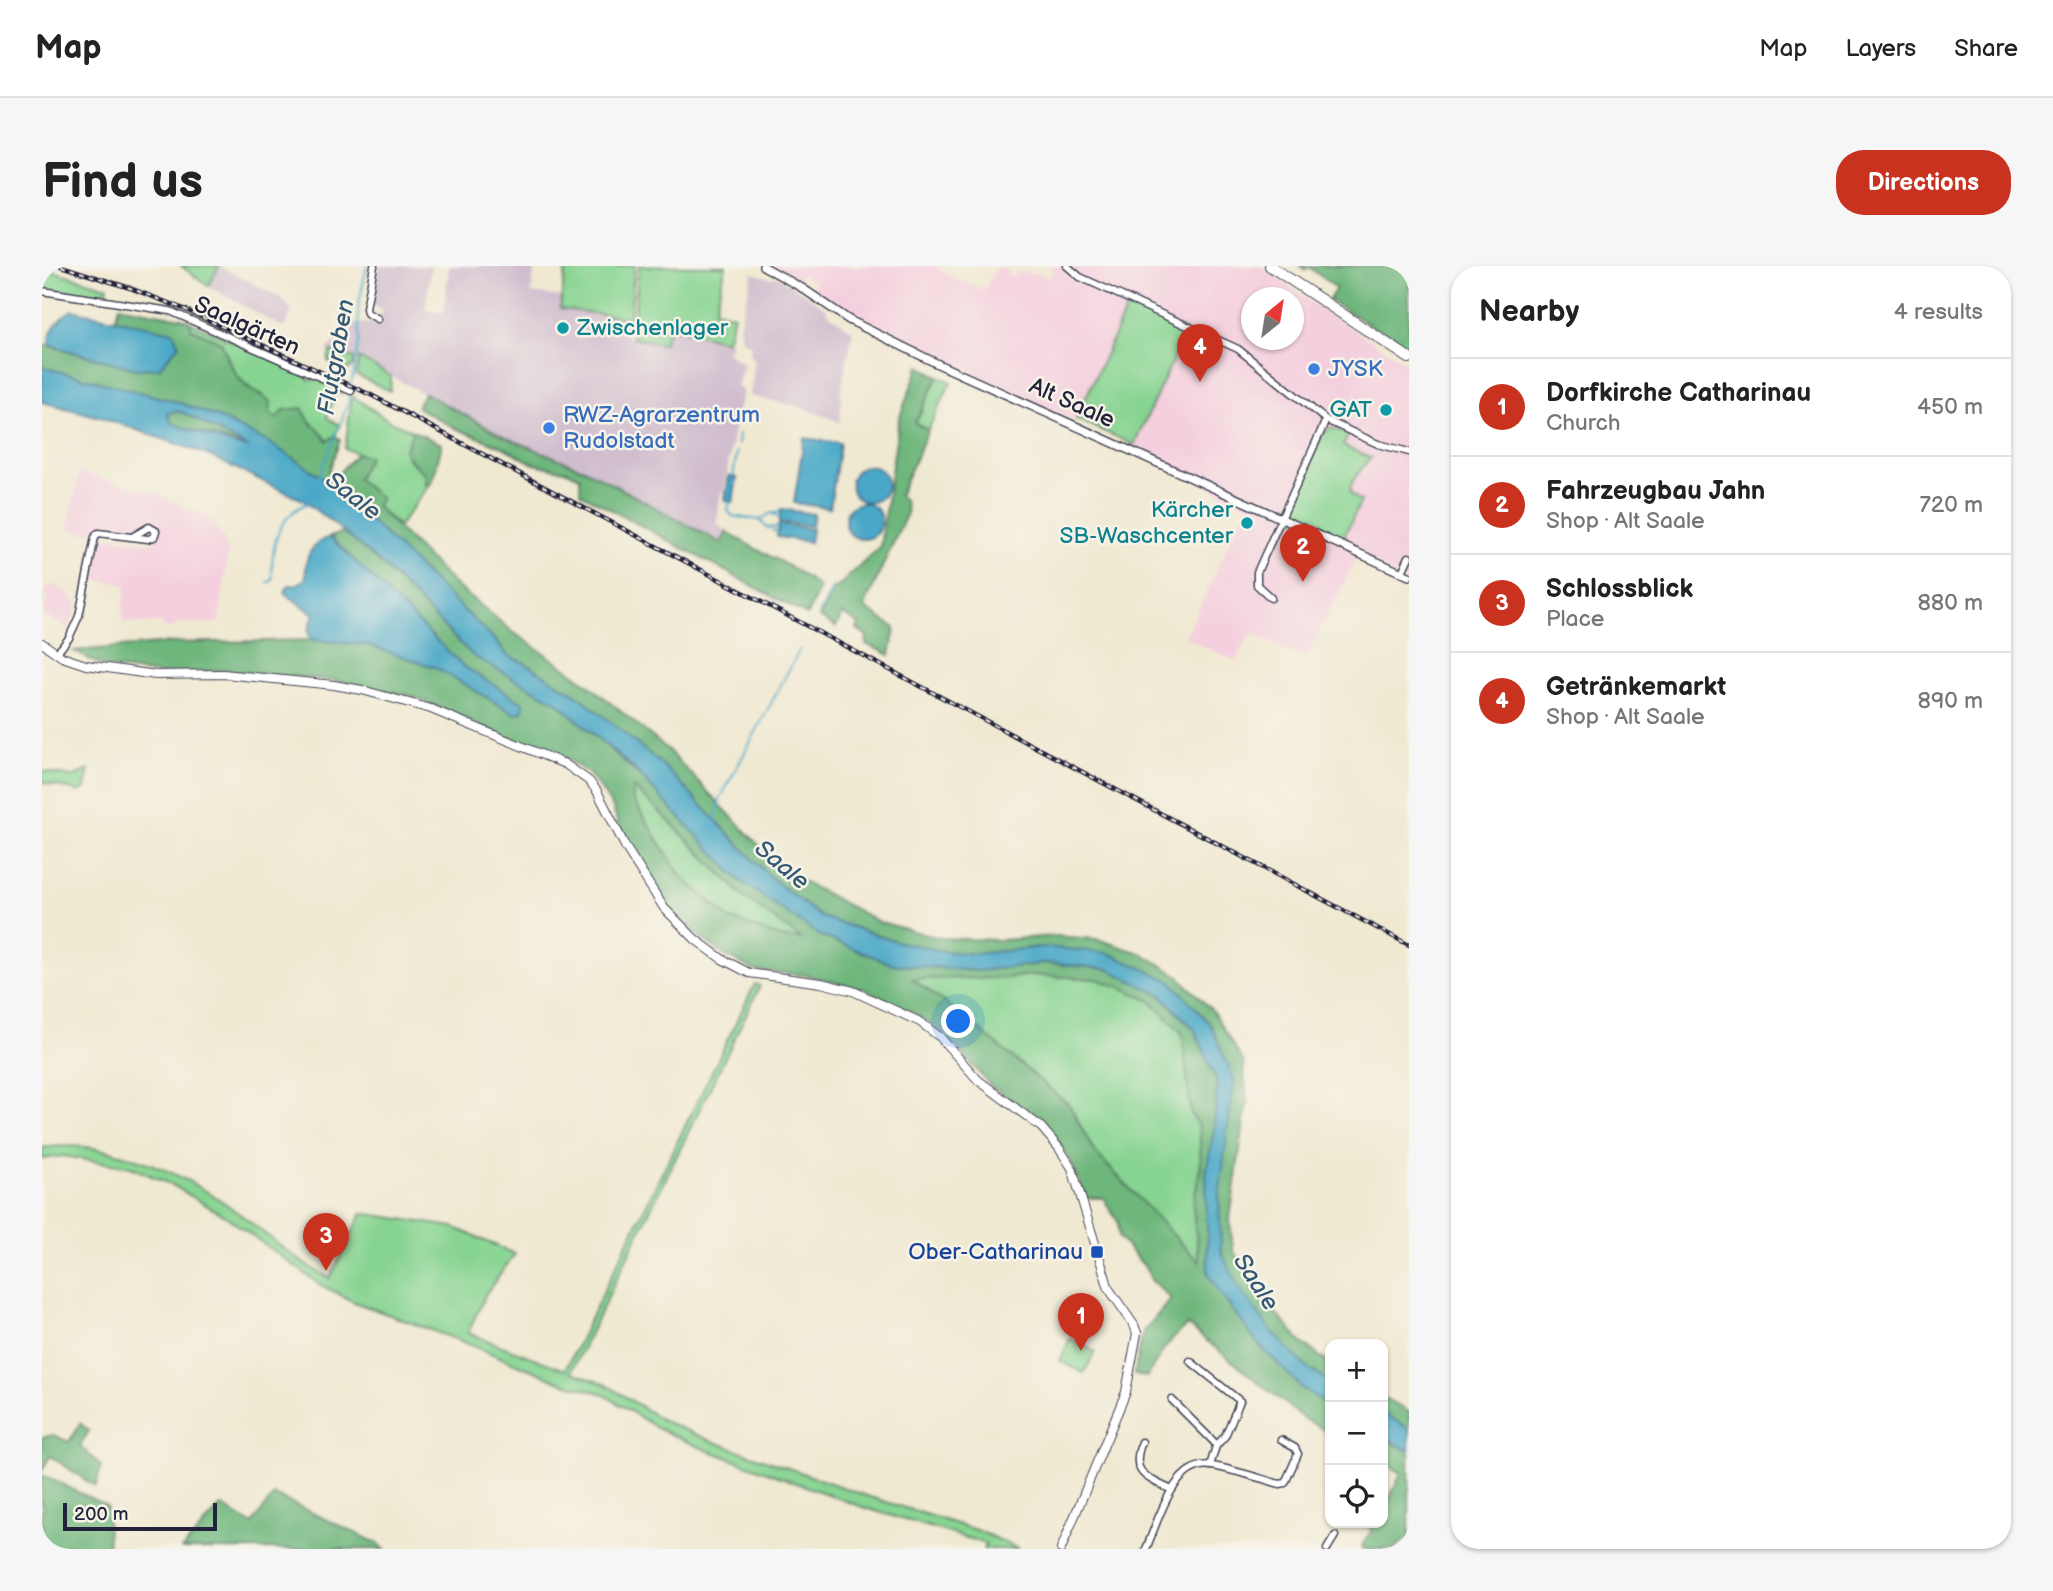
<!DOCTYPE html>
<meta charset="utf-8">
<style>
:root{--surface:#fff;--page:#f6f6f6;--text:#222;--muted:#767676;--line:#e0e0e0;--accent:#c8321e}
body{margin:0;font-family:"Balsamiq Sans",sans-serif;background:var(--page);color:var(--text)}
.controls{position:absolute;right:21px;bottom:21px;display:grid;overflow:hidden;border-radius:14px;box-shadow:0 2px 5px #0004}
.controls button{width:63px;height:63px;display:grid;place-items:center;padding:0;border:0;border-bottom:2px solid var(--line);background:var(--surface);color:var(--text);font:35px sans-serif}
.compass{position:absolute;left:1199px;top:21px;width:63px;height:63px;border-radius:50%;background:var(--surface);box-shadow:0 2px 5px #0004;rotate:30deg}
.scale{position:absolute;left:21px;bottom:18px;width:154px;box-sizing:border-box;padding-left:7px;border:4px solid #22223b;border-top:0;font-size:19px;line-height:24px;white-space:nowrap;color:#22223b;-webkit-text-stroke:5px #f7f3e8;paint-order:stroke}
.you{position:absolute;left:917px;top:756px;width:24px;height:24px;margin:-18px;border:5px solid #fff;border-radius:50%;background:#1a73e8;box-shadow:0 0 0 10px #1a73e833}
.badge{display:grid;place-items:center;width:46px;height:46px;border-radius:50%;background:var(--accent);color:#fff;font-size:23px;font-weight:700}
.pin{position:absolute;translate:-50% -58px;filter:drop-shadow(0 2px 4px #0008)}
.pin::after{content:'';position:absolute;top:37px;width:24px;height:21px;background:inherit;clip-path:polygon(0 0,100% 0,50% 100%)}
.list{margin:0;padding:0;list-style:none}
h2{display:flex;justify-content:space-between;align-items:center;height:91px;margin:0;padding:0 28px;font-size:30px}
h2 small{font-size:23px;font-weight:400;color:var(--muted)}
.list li{display:grid;grid-template-columns:46px 1fr auto;gap:21px;align-items:center;box-sizing:border-box;height:98px;padding:0 28px;border-top:2px solid var(--line)}
.list b{display:block;font-size:26px;white-space:nowrap}
.list p{margin:0;font-size:23px;white-space:nowrap;color:var(--muted)}
.list em{font-size:23px;font-style:normal;color:var(--muted)}
.icon{flex:none;width:38px;height:38px;fill:none;stroke:currentColor;stroke-width:2;stroke-linecap:round;stroke-linejoin:round}
.map{position:relative;flex:none;width:1367px;height:1283px;overflow:hidden;border-radius:28px}
header{display:flex;align-items:center;gap:42px;box-sizing:border-box;height:98px;padding:0 35px;background:var(--surface);border-bottom:2px solid var(--line)}
header strong{font-size:33px}
nav{display:flex;gap:38px;margin-inline-start:auto;font-size:24px}
.intro{display:flex;align-items:center;justify-content:space-between;box-sizing:border-box;height:168px;padding:0 42px}
h1{margin:0;font-size:49px}
.button{padding:18px 32px;border-radius:28px;background:var(--accent);color:#fff;font-size:24px;font-weight:700}
main{display:flex;gap:42px;padding:0 42px}
aside{flex:1;background:var(--surface);border-radius:28px;box-shadow:0 2px 5px #0004}
.map>svg:first-child{display:block}
.built{fill:#f4cfde;fill-rule:evenodd}
.industrial{fill:#d0bdce}
.green{fill:#87d492;stroke:#547b66;stroke-width:2}
.forest{fill:#6db67c;stroke:#486c5c;stroke-width:2;fill-rule:evenodd}
.water{fill:#4aa8c8;stroke:#366582;stroke-width:2;fill-rule:evenodd}
.lines{fill:none;stroke-linecap:round;stroke-linejoin:round}
.stream{stroke:#4aa8c8;stroke-width:2}
.minor-casing{stroke:#414052;stroke-width:9}
.tertiary-casing{stroke:#414052;stroke-width:10}
.secondary-casing{stroke:#414052;stroke-width:10}
.primary-casing{stroke:#414052;stroke-width:12}
.minor{stroke:#fff;stroke-width:6}
.tertiary{stroke:#fff;stroke-width:7}
.secondary{stroke:#fff;stroke-width:8}
.primary{stroke:#fff;stroke-width:10}
.rail-casing{stroke:#22223b;stroke-width:4.5}
.rail{stroke:#f7f3e8;stroke-width:2;stroke-dasharray:5;stroke-linecap:butt}
.culture-dot{fill:#0f9aa8;stroke:#f7f3e8;stroke-width:2.5}
.shop-dot{fill:#3f7fe0;stroke:#f7f3e8;stroke-width:2.5}
.transit-dot{fill:#1a4fb4;stroke:#f7f3e8;stroke-width:2.5}
.labels{text-anchor:middle;dominant-baseline:central;stroke-width:5;stroke-linejoin:round;paint-order:stroke}
.street-label{font-size:23px;fill:#22223b;stroke:#f7f3e8}
.culture-label{font-size:23px;fill:#0d838f;stroke:#f7f3e8;text-anchor:end}
.shop-label{font-size:23px;fill:#366cbe;stroke:#f7f3e8;text-anchor:start}
.transit-label{font-size:23px;fill:#164399;stroke:#f7f3e8;text-anchor:end}
.water-label{font-size:24px;font-style:italic;fill:#325873;stroke:#f7f3e8}
</style>
<header>
<strong>Map</strong>
<nav><a>Map</a><a>Layers</a><a>Share</a></nav>
</header>
<div class="intro"><h1>Find us</h1><a class="button">Directions</a></div>
<main>
<div class="map">
<svg width="1367" height="1283" viewBox="0 0 1367 1283">
<rect width="100%" height="100%" fill="#f7f3e8"/>
<filter id="ink" filterUnits="userSpaceOnUse"><feTurbulence type="fractalNoise" baseFrequency=".0143" numOctaves="2"/><feDisplacementMap in="SourceGraphic" scale="14" xChannelSelector="R" yChannelSelector="G"/><feConvolveMatrix kernelMatrix="1 2 1 2 8 2 1 2 1" color-interpolation-filters="sRGB"/></filter>
<filter id="wash" filterUnits="userSpaceOnUse"><feTurbulence type="fractalNoise" baseFrequency=".00686" numOctaves="4" result="noise"/><feDisplacementMap in="SourceGraphic" scale="28" xChannelSelector="R" yChannelSelector="G"/><feGaussianBlur stdDeviation="1.57" result="paint"/><feColorMatrix in="noise" values="0 0 0 0 0 0 0 0 0 0 0 0 0 0 0 0 0 1.4 0 .05"/><feComposite in="paint" operator="in"/></filter>
<g filter="url(#wash)">
<rect width="100%" height="100%" fill="#f0e9d2"/>
<g class="built">
<path d="M730,0H900L898,5L938,23L944,21L956,0L966,4L964,7L971,11L976,5L1008,10L1012,4L1004,0H1219L1279,43L1367,99V316L1314,293L1263,393L1209,367L1194,395L1143,372L1204,241L1092,179L1144,65L1086,39L1034,153L1030,154L927,107L816,51L808,45L805,47L769,24L773,16L760,8L756,15ZM1210,32H1252V74H1210Z"/>
<path d="M37,206L117,229L143,242L153,244L168,254L182,274L186,288L177,357H134L133,361L123,362L118,357H79L84,319L48,312L50,285L55,274L63,271L109,277L115,272L116,263L108,257L85,268L58,262L52,263L48,268L26,263Z"/>
<path d="M8,318L29,328L28,332L36,337L27,363L0,348L6,331L0,328Z"/>
</g>
<g class="industrial">
<path d="M177,0L239,32L250,45L242,62L166,20Z"/>
<path d="M337,0H389L383,44L402,46L407,0H493L489,27L520,31L518,43L588,52L585,71L622,78L626,61L689,76L686,87L702,98L695,120L701,125L694,151L682,225L678,230L675,258L685,266L679,277L544,204L463,171L317,93L285,83L298,73L306,76L310,58L334,56L341,44L328,38Z"/>
<path d="M711,7L728,12L735,10L785,43V47L811,65L798,130L800,131L798,156L758,141L708,130L713,94L707,88L709,79L701,75L697,61Z"/>
</g>
<g class="green">
<path d="M139,0H177L166,20Z"/>
<path d="M524,0H593L588,52L518,43Z"/>
<path d="M597,0H684L673,44L692,49L685,75L627,61L622,78L590,72Z"/>
<path d="M0,2L66,21L63,32L0,22Z"/>
<path d="M1086,39L1144,65L1092,179L1034,153Z"/>
<path d="M148,56L251,102L268,114L276,113L302,125L301,127H294L285,152L298,159L293,170L286,175C277,163 258,143 242,144L236,152L227,147L221,129C196,119 189,100 179,76L149,62Z"/>
<path d="M288,85L312,92L311,100L304,105L286,95Z"/>
<path d="M317,92L349,110L348,125L314,109Z"/>
<path d="M896,110L909,116L886,164L873,158Z"/>
<path d="M310,130L348,155L371,165L363,184L367,194L383,208L384,218L386,221L357,260L334,240L315,212L327,191L303,183Z"/>
<path d="M1289,162L1307,168L1301,180L1329,192C1323,199 1304,218 1309,228C1310,229 1318,235 1319,235L1300,275L1250,253L1248,241L1281,167Z"/>
<path d="M47,504L43,522L38,526L0,516V505L30,511Z"/>
<path d="M590,520L616,544L702,631L761,674L737,671L686,652L639,610L591,534Z"/>
<path d="M993,709L1055,713L1081,722L1109,735L1141,767L1149,848L1157,860L1159,897L1151,940L1157,998L1052,885L1027,839L922,751L869,712H962Z"/>
<path d="M713,718L718,720L529,1106L563,1118L622,1155L667,1174L828,1231L937,1265L977,1283H942L944,1278L935,1275L823,1242L662,1183L617,1163L559,1127L521,1117L419,1075L312,1036L277,1018L186,952L130,919L89,901L21,890L0,893V882C62,871 142,907 191,943C223,966 253,996 288,1012L320,947L411,961L473,988L443,1029L426,1067L523,1104Z"/>
<path d="M1028,1072L1053,1086L1042,1107L1018,1095Z"/>
</g>
<g class="forest">
<path d="M1258,0H1354L1367,9V83L1287,34L1294,22L1267,1L1263,4Z"/>
<path d="M77,40L140,52L148,56L149,63L179,76C185,92 192,109 205,121C211,127 222,129 229,136L228,147L235,152L242,144L260,142L270,159L275,161L285,175L293,170L298,174L287,205L294,210L315,187L327,191L315,213L339,232L334,240L411,317L471,366L537,411L626,484L728,591L765,618L837,656L898,672L958,674L1013,670L1055,673L1101,688L1135,709L1170,744L1201,795L1205,836L1188,953L1191,984L1217,1028L1260,1077L1288,1098V1116C1281,1111 1272,1107 1265,1102C1241,1084 1182,1012 1179,982C1172,927 1185,868 1192,813L1129,715L1003,681L932,688L901,685L857,676L779,651L727,610L674,554L538,431L481,396L466,390L453,374L289,217L226,176L173,150L135,136L0,101V78L94,103L131,66L73,53Z"/>
<path d="M877,100L896,110L873,157L886,164L857,230L863,234L865,247L822,341L853,362L848,389L824,378L825,370L815,363L817,358L800,348L794,361L777,351L792,324L838,281L857,153Z"/>
<path d="M382,127L463,171L544,204L679,277L685,266C716,286 751,299 778,322L765,349L538,227V211L525,205L492,198L461,181L413,162L375,141Z"/>
<path d="M132,145L142,147L208,182L134,159L129,156L125,147Z"/>
<path d="M371,165L400,178L391,214L386,221L384,218L383,208L364,189L363,184Z"/>
<path d="M302,266L344,303L431,390L515,436L777,669L850,698L935,705L1006,697L1066,703L1119,729L1153,764L1175,816L1172,865L1164,906L1166,1007L1180,1030L1217,1079L1261,1123L1288,1140V1167L1261,1152L1145,1059L1123,1081L1105,1111L1092,1109L1101,1066L1129,1033L1109,1014L1104,1002L1077,972L1076,956L1061,932H1044L1029,896L1012,869L992,850L948,819L899,764L866,744L822,723L763,709L714,705L682,689L657,670L626,641L586,580L578,564L571,542L560,525L547,508L527,494L474,475L370,430L296,415L184,404L117,408L62,401L32,385L127,377L269,374L326,379L392,401L473,448L481,437L421,400L288,271ZM591,521L616,544L702,631L759,673L737,671L686,652L639,610L591,534ZM993,709L1055,713L1081,722L1109,735L1140,767L1149,848L1157,860L1159,897L1151,940L1157,996L1052,885L1027,839L922,751L870,713L962,712Z"/>
<path d="M1341,1131L1367,1146V1163L1341,1147Z"/>
<path d="M38,1157L47,1165L38,1180L59,1200L54,1221L8,1190L0,1205V1171L12,1169L27,1176Z"/>
<path d="M1341,1171L1367,1185V1271L1352,1283H1322L1320,1280L1330,1264L1323,1258L1341,1257V1247L1359,1207L1341,1196Z"/>
<path d="M0,1209L65,1240L66,1283H0Z"/>
<path d="M232,1229L335,1277L343,1283H140L179,1240L210,1258Z"/>
</g>
<g class="water">
<path d="M30,44L131,66L137,79L117,102L94,103L7,79C6,66 18,51 30,44Z"/>
<path d="M0,101L135,136L173,150L226,176L289,217L453,374L466,390L481,396L538,431L621,499L727,610L779,651L857,676L901,685L932,688L1003,681L1066,687L1129,715L1169,759L1192,813L1177,932L1179,986L1198,1023L1227,1062L1264,1101L1288,1116V1140L1261,1123L1217,1079L1180,1030L1166,1007L1164,906L1172,865L1175,816L1153,764L1119,729L1066,703L1006,697L935,705L850,698L777,669L697,614L593,504L515,436L431,390L344,302L302,266L261,234L161,187L58,151L0,136ZM132,145L142,147L207,182L196,180L134,159L129,156L125,148Z"/>
<path d="M762,172L798,177L788,242L752,237Z"/>
<circle cx="827" cy="218" r="18"/>
<path d="M687,210L695,212L691,236L683,235Z"/>
<circle cx="821" cy="255" r="18"/>
<path d="M739,243L772,248L770,260L737,256Z"/>
<path d="M737,258L770,263L768,276L735,271Z"/>
<path d="M288,271L421,400L481,437V445L474,448L392,401L326,379L269,374L266,365L272,348L242,327L247,319H254L264,312C262,292 269,277 288,271Z"/>
<path d="M1341,1147L1367,1163V1185L1341,1171Z"/>
</g>
<g class="lines">
<g class="stream">
<path d="M696,179L697,168"/>
<path d="M277,211L307,136L306,126L311,110L317,75L316,41L325,0"/>
<path d="M691,211L695,186"/>
<path d="M688,235L686,244L690,250L718,254L727,248L739,246"/>
<path d="M732,249L738,252"/>
<path d="M719,255L725,262L736,261"/>
<path d="M730,264L735,267"/>
<path d="M230,306C230,277 236,251 265,237"/>
<path d="M225,317L231,314L230,309"/>
<path d="M778,346L791,321"/>
<path d="M674,554L678,533L758,383"/>
</g>
</g>
</g>
<g filter="url(#ink)">
<g class="lines">
<g class="minor-casing">
<g id="minor">
<path d="M332,0L324,42L325,47L336,53"/>
<path d="M1025,0L1038,11L1196,83L1284,154L1336,178L1367,186"/>
<path d="M0,25L128,45L309,125"/>
<path d="M1360,306L1367,291"/>
<path d="M1229,332L1215,319V306L1284,154"/>
<path d="M15,387L27,372L37,350L53,271L56,267L106,273L112,271L114,265L107,261L90,271"/>
<path d="M1148,1095L1198,1135L1183,1170L1174,1180"/>
<path d="M1130,1134L1172,1176L1174,1180L1168,1200"/>
<path d="M1100,1176C1087,1207 1105,1212 1130,1224"/>
<path d="M1104,1283C1116,1256 1131,1194 1170,1200C1193,1204 1216,1212 1238,1218L1243,1217L1256,1188L1253,1182L1239,1174"/>
<path d="M1285,1283L1293,1270"/>
</g>
</g>
<g class="tertiary-casing">
<path id="tertiary" d="M721,0L760,22L807,54L898,99L1367,310"/>
</g>
<g class="secondary-casing">
<path id="secondary" d="M0,377L20,391L44,399L114,409L181,408L292,419L320,424L389,443L523,498L547,515L555,525L584,582L622,642L654,674L680,693L707,707L779,717L811,725L878,756L898,771L936,814L999,861L1017,882L1030,902L1067,1023L1092,1059L1095,1067L1084,1126L1019,1283"/>
</g>
<g class="primary-casing">
<path id="primary" d="M1228,0L1367,92"/>
</g>
<use href="#minor" class="minor"/>
<use href="#tertiary" class="tertiary"/>
<use href="#secondary" class="secondary"/>
<use href="#primary" class="primary"/>
<g class="rail-casing">
<path id="rail" d="M19,0L88,22L142,43L329,129L1367,679"/>
</g>
<use href="#rail" class="rail"/>
</g>
</g>
<g class="culture-dot">
<circle cx="521" cy="62" r="7"/>
<circle cx="1344" cy="144" r="7"/>
<circle cx="1205" cy="257" r="7"/>
</g>
<g class="shop-dot">
<circle cx="1272" cy="103" r="7"/>
<circle cx="507" cy="162" r="7"/>
</g>
<rect class="transit-dot" x="1048" y="979" width="14" height="14" rx="3.5"/>
<g class="labels">
<g class="street-label">
<text transform="translate(205 60) rotate(24)">Saalgärten</text>
<text transform="translate(1030 137) rotate(24)">Alt Saale</text>
</g>
<g class="culture-label">
<text x="535" y="62" text-anchor="start">Zwischenlager</text>
<text x="1330" y="144">GAT</text>
<text x="1191" y="244">Kärcher<tspan x="1191" dy="26">SB-Waschcenter</tspan></text>
</g>
<g class="shop-label">
<text x="1286" y="103">JYSK</text>
<text x="521" y="149">RWZ-Agrarzentrum<tspan x="521" dy="26">Rudolstadt</tspan></text>
</g>
<g class="transit-label">
<text x="1041" y="986">Ober-Catharinau</text>
</g>
<g class="water-label">
<text transform="translate(294 91) rotate(-80)">Flutgraben</text>
<text transform="translate(311 230) rotate(38)">Saale</text>
<text transform="translate(740 599) rotate(40)">Saale</text>
<text transform="translate(1214 1016) rotate(57)">Saale</text>
</g>
</g>
</svg>
<div class="controls">
<button>+</button>
<button>−</button>
<button><svg class="icon" aria-label="locate" viewBox="0 0 24 24"><circle cx="12" cy="12" r="6"/><path d="M12 2v4M12 18v4M2 12h4M18 12h4"/></svg></button>
</div>
<svg class="compass" viewBox="-18 -18 36 36"><path d="M0-13l5 13h-10z" fill="#e53935"/><path d="M0 13l5-13h-10z" fill="#767676"/></svg>
<div class="scale">200 m</div>
<div class="you"></div>
<div class="pin badge" style="left:1039px;top:1085px">1</div>
<div class="pin badge" style="left:1261px;top:316px">2</div>
<div class="pin badge" style="left:284px;top:1005px">3</div>
<div class="pin badge" style="left:1158px;top:116px">4</div>
</div>
<aside>
<h2>Nearby<small>4 results</small></h2>
<ul class="list">
<li><span class="badge">1</span><div><b>Dorfkirche Catharinau</b><p>Church</p></div><em>450 m</em></li>
<li><span class="badge">2</span><div><b>Fahrzeugbau Jahn</b><p>Shop · Alt Saale</p></div><em>720 m</em></li>
<li><span class="badge">3</span><div><b>Schlossblick</b><p>Place</p></div><em>880 m</em></li>
<li><span class="badge">4</span><div><b>Getränkemarkt</b><p>Shop · Alt Saale</p></div><em>890 m</em></li>
</ul>
</aside>
</main>
